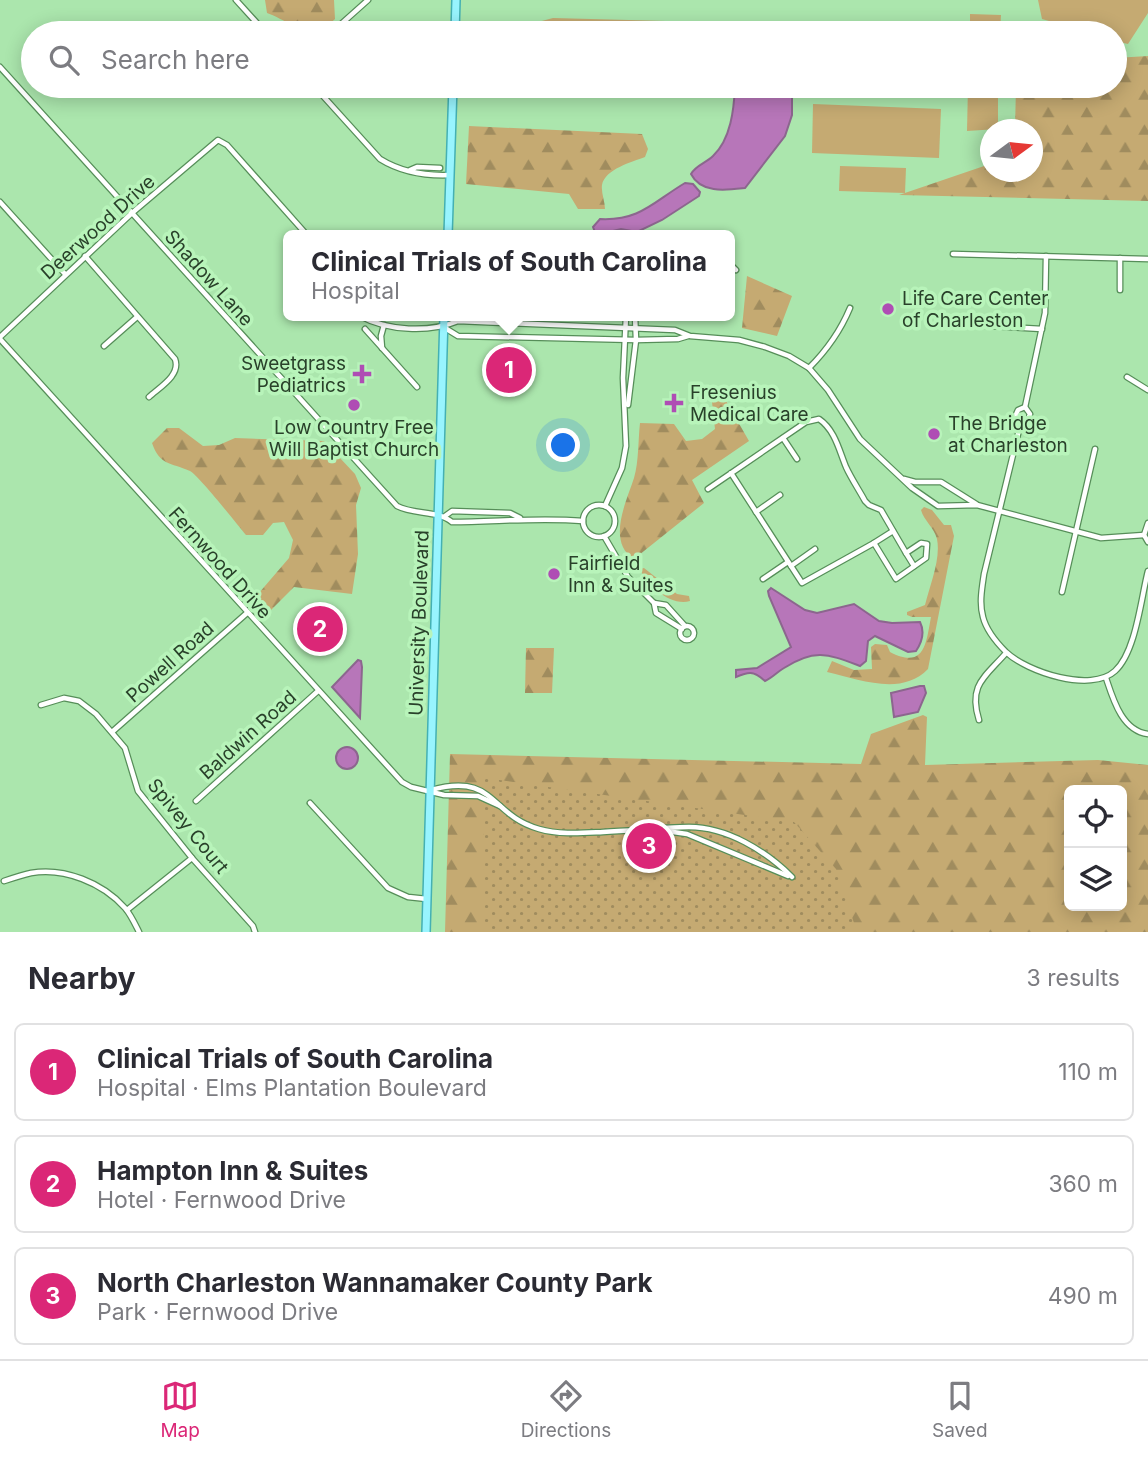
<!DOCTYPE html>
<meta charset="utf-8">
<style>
:root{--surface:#fff;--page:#f7f7f7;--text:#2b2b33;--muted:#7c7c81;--line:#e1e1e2;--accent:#db2777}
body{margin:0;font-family:Inter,sans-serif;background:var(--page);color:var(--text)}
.controls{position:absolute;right:21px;bottom:21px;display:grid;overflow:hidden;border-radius:10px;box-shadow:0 4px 18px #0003}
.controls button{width:63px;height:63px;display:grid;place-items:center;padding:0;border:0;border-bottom:2px solid var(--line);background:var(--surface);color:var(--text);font:35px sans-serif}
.compass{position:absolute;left:980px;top:119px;width:63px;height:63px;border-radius:50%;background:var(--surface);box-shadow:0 4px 18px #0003;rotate:75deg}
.you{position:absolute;left:564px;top:446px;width:24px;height:24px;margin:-18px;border:5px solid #fff;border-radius:50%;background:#1a73e8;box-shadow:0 0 0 10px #1a73e833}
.badge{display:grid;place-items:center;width:46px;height:46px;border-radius:50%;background:var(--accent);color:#fff;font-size:23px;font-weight:700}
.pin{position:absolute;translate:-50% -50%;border:4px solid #fff;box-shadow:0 2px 7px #0006}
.popup{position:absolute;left:283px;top:230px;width:452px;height:91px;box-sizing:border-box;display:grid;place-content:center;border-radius:10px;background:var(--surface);filter:drop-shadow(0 2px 5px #0005);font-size:23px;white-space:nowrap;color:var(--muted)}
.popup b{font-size:26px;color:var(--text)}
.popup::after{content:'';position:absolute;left:50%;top:100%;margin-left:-14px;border:14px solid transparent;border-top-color:var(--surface)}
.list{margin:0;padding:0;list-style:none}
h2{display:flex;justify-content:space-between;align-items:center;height:91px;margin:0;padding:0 28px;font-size:30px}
h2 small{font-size:23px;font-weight:400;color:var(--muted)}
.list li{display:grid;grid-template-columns:46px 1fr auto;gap:21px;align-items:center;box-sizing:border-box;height:98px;margin:0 14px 14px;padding:0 14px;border:2px solid var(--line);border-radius:10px}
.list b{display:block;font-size:26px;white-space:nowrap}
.list p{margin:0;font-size:23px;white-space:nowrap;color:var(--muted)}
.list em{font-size:23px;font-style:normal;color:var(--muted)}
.icon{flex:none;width:38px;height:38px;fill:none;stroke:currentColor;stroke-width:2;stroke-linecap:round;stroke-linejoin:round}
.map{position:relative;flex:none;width:1148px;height:932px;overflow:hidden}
.search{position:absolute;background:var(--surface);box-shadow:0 4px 18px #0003;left:21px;right:21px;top:21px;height:77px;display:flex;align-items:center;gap:18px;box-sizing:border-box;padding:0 24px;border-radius:38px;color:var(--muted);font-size:26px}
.sheet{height:427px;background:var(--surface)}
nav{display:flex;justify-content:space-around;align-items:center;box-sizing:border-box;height:98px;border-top:2px solid var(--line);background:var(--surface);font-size:19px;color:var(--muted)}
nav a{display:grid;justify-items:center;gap:4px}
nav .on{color:var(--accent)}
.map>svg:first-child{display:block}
.forest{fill:url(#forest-firs);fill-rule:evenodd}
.park{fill:url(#park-dots)}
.pitch{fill:#c5aa72}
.water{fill:#b776b9;stroke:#8c668e;stroke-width:2}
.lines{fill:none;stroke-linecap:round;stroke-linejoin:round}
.street-casing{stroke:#568e59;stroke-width:7}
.primary-casing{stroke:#44b0b3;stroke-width:10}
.street{stroke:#fff;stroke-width:4.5}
.primary{stroke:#98f4fe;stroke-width:7}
.poi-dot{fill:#af4db4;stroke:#b8f4ba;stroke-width:2.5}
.labels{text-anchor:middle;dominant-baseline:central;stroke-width:7;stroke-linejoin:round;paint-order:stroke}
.street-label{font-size:19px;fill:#29412a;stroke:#b8f4ba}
.poi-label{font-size:19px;fill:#29412a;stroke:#b8f4ba;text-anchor:start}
</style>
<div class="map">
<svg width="1148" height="932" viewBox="0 0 1148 932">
<defs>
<pattern id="forest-firs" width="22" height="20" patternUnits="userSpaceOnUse" patternTransform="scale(1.75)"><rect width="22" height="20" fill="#c5aa72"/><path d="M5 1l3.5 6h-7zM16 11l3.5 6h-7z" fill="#a08c5e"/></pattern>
<pattern id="park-dots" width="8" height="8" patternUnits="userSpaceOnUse" patternTransform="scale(1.75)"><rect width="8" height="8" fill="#c5aa72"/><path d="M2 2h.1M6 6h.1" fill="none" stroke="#a08c5e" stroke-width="1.8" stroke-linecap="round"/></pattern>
</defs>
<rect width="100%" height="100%" fill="#abe6ad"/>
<g class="forest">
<path d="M265,0H334L335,19L319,33C301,33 284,19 267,13Z"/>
<path d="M1148,56V201L899,195L990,164V172H1032V130L1015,129L1016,86H1115V58Z"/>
<path d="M469,126L642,134L648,149L645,157C632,162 605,169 602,185C601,193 605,201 605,209H578L569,194L466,184Z"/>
<path d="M747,276L792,296L777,336L742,328Z"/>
<path d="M711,393L722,394L749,441L692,480L704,503L634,559C606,542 627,500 634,478C639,461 638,440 640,423L674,424L686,441L702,439L715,429Z"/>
<path d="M167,428H179L203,446L219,445L235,438L324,441L355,474L361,488L356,505L358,554L352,594L294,587L266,615L253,600L289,558L293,540L284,522L273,523L263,535H246C236,523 199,476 190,471C170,462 160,466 152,443Z"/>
<path d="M924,507L932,510L944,525H951L954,536L928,669C901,697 859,679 827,672L832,661L854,670L872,669L871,647L875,644L887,645L890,652C925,670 926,643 931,617H912L907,615V612L925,605C930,585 941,559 937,539C934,527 924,521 921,510Z"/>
<path d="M644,568L677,594L689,596L690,601C672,607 647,586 640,569Z"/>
<path d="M526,648H554L552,693H525Z"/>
<path d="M923,715L927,717L925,765L1098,760L1148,765V932H445L450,754L861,764L871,734ZM1069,790H1122V906H1069Z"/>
</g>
<path class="park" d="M485,778L794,822L836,869L857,932H482Z"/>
<g class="pitch">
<path d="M1038,0H1148V13L1128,44L1115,41V33H1091L1042,19Z"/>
<path d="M970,14L1001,15L1000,33H970Z"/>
<path d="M553,18L666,21V30H660L662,33H649L637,29L555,26L537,33H526L538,22Z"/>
<path d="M536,86H657L639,93L537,91Z"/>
<path d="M968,86H998V129L967,131Z"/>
<path d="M813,104L941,109L939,158L812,153Z"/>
<path d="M840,166L906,168L905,193L839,191Z"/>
</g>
<g class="water">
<path d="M735,86H792V115L785,136L745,188C727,190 701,194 691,174C696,165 706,163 713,156C731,139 734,109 735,86Z"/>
<path d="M685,183L693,184L700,192L699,196L662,220L637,232L621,229L601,234L595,232L593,227L600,219C640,221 653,202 685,183Z"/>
<path d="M771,588L805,610L817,613L854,604L879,621L892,623L920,622C925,632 922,642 916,651L908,652L875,636L868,641L866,661L860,666C828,654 815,648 784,668C777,672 772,678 765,681C753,670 748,672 736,677V670L757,668L791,647L769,596L768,591Z"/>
<path d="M358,660L361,661L362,667L360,718L332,687Z"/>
<path d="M920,686H924L926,693L918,712L894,717L891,693Z"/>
<circle cx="347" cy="758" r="11"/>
</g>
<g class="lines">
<g class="street-casing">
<g id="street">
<path d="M236,0L266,33"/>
<path d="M331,33L368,0"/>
<path d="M0,67L397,506C414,515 438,510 452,522C496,522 538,517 583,521"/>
<path d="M314,86L380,159C401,172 426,176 450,175"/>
<path d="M410,170L417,167L440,168"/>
<path d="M0,202L65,274"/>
<path d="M953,254L1148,259"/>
<path d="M85,256L175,359C181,375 160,387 149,397"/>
<path d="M730,264L736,270"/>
<path d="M1120,290V258"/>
<path d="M360,316C388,331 429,333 458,321L675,330L690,336L739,340L765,347L789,356L809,368L828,390L860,439L912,488L938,506L977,505L1101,538L1144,535"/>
<path d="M973,325L1042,329"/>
<path d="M445,328L458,336L636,340L678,339L688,336"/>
<path d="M365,329L417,387"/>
<path d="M0,337L132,213L218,140L227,145L307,235"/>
<path d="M0,339L402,782L411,787L444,795L478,796L500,806"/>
<path d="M104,346L137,317"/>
<path d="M382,348L381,336L384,325"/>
<path d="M809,368C827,350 840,332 850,308"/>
<path d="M1127,377L1148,390"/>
<path d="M628,405L636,340L635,316"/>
<path d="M1019,430L984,574C982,588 979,603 983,617C986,629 997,643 1006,652C1027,672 1091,693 1115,671C1136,652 1141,598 1148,571"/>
<path d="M1019,430L1027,422L1030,414L1025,407L1045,313L1046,256"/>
<path d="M1019,430C1014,422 1014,418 1018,410L1025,407"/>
<path d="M783,438L797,459"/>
<path d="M904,479L915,482H941L976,504"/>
<path d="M708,489L806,422L819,419C835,430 839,450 846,467C851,478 859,490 865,501L869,505L881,510L906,553L921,543L927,544L926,558L896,579L874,543L802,583L731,473"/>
<circle cx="599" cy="521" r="16"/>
<path d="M605,506L622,468L626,446L623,378L626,316"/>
<path d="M756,512L780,495"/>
<path d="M445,516L452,511L510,513L520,518"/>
<path d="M1148,523L1144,535L1148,542"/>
<path d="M604,536L628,577L654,603L656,613L682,629"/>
<path d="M874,543L893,531"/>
<path d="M906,553L914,566"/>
<path d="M791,566L815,549"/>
<path d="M763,579L788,562"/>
<path d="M1062,592L1095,449"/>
<path d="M654,603L666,605L685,626"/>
<circle cx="687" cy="633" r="7"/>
<path d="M1106,678C1113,699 1122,731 1148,734"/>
<path d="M41,705L64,698L79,701L96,714L125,748L138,791L192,858L253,926L255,932"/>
<path d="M979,720C968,685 985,677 1006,653"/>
<path d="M112,732L247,613"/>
<path d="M431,790C496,772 489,815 539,829C560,835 582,833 603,832C632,831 661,827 689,827C727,827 766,851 792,877"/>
<path d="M196,801L318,691"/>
<path d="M310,803L388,888L408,897L427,899"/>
<path d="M666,831L687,834L788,876"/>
<path d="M4,881C13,878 22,875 31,873C64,867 103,883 125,908C131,915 135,924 139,932"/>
<path d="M127,910L192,858"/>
</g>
</g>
<g class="primary-casing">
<g id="primary">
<path d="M455,33L456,0"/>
<path d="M448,235L453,86"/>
<path d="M426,932L444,316"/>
</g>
</g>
<use href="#street" class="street"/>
<use href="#primary" class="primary"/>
</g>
<g class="poi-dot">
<circle cx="888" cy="309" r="7"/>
<path d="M358.5 363.5h7v7h7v7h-7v7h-7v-7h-7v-7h7z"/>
<path d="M670.5 392.5h7v7h7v7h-7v7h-7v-7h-7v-7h7z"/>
<circle cx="354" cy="405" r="7"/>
<circle cx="934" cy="434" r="7"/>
<circle cx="554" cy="574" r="7"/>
</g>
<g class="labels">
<g class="street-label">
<text transform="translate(98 227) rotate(-42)">Deerwood Drive</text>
<text transform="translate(209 278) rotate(48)">Shadow Lane</text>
<text transform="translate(220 563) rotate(48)">Fernwood Drive</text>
<text transform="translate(419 623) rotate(-88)">University Boulevard</text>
<text transform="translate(170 662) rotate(-42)">Powell Road</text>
<text transform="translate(248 735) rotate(-42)">Baldwin Road</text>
<text transform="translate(188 826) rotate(51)">Spivey Court</text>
</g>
<g class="poi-label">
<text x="902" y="298">Life Care Center<tspan x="902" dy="22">of Charleston</tspan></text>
<text x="346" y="363" text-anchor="end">Sweetgrass<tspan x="346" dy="22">Pediatrics</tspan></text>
<text x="690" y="392">Fresenius<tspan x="690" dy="22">Medical Care</tspan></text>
<text x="948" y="423">The Bridge<tspan x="948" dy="22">at Charleston</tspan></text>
<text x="354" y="427" text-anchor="middle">Low Country Free<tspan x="354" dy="22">Will Baptist Church</tspan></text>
<text x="568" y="563">Fairfield<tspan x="568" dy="22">Inn &amp; Suites</tspan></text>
</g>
</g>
</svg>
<div class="controls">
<button><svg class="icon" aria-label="locate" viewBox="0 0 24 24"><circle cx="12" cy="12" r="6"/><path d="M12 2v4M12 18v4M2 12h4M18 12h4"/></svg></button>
<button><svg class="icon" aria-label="layers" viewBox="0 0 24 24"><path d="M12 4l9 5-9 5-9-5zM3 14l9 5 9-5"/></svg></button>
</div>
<svg class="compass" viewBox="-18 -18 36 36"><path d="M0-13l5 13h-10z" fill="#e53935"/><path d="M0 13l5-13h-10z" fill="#7c7c81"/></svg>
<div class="you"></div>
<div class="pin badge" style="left:509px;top:370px">1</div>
<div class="popup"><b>Clinical Trials of South Carolina</b>Hospital</div>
<div class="pin badge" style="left:320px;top:629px">2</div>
<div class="pin badge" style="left:649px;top:846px">3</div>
<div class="search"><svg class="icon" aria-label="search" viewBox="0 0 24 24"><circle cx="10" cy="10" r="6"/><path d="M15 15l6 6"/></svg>Search here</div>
</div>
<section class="sheet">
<h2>Nearby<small>3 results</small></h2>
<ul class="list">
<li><span class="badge">1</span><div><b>Clinical Trials of South Carolina</b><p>Hospital · Elms Plantation Boulevard</p></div><em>110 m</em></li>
<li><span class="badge">2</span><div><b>Hampton Inn &amp; Suites</b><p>Hotel · Fernwood Drive</p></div><em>360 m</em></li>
<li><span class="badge">3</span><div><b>North Charleston Wannamaker County Park</b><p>Park · Fernwood Drive</p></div><em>490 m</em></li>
</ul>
</section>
<nav>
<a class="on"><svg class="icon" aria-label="map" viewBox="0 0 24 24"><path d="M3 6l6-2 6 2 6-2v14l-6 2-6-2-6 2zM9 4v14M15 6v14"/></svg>Map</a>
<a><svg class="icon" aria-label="directions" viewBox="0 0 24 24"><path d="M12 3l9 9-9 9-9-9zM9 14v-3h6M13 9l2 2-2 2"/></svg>Directions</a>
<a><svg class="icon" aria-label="saved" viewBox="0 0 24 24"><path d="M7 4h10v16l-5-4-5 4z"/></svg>Saved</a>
</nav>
